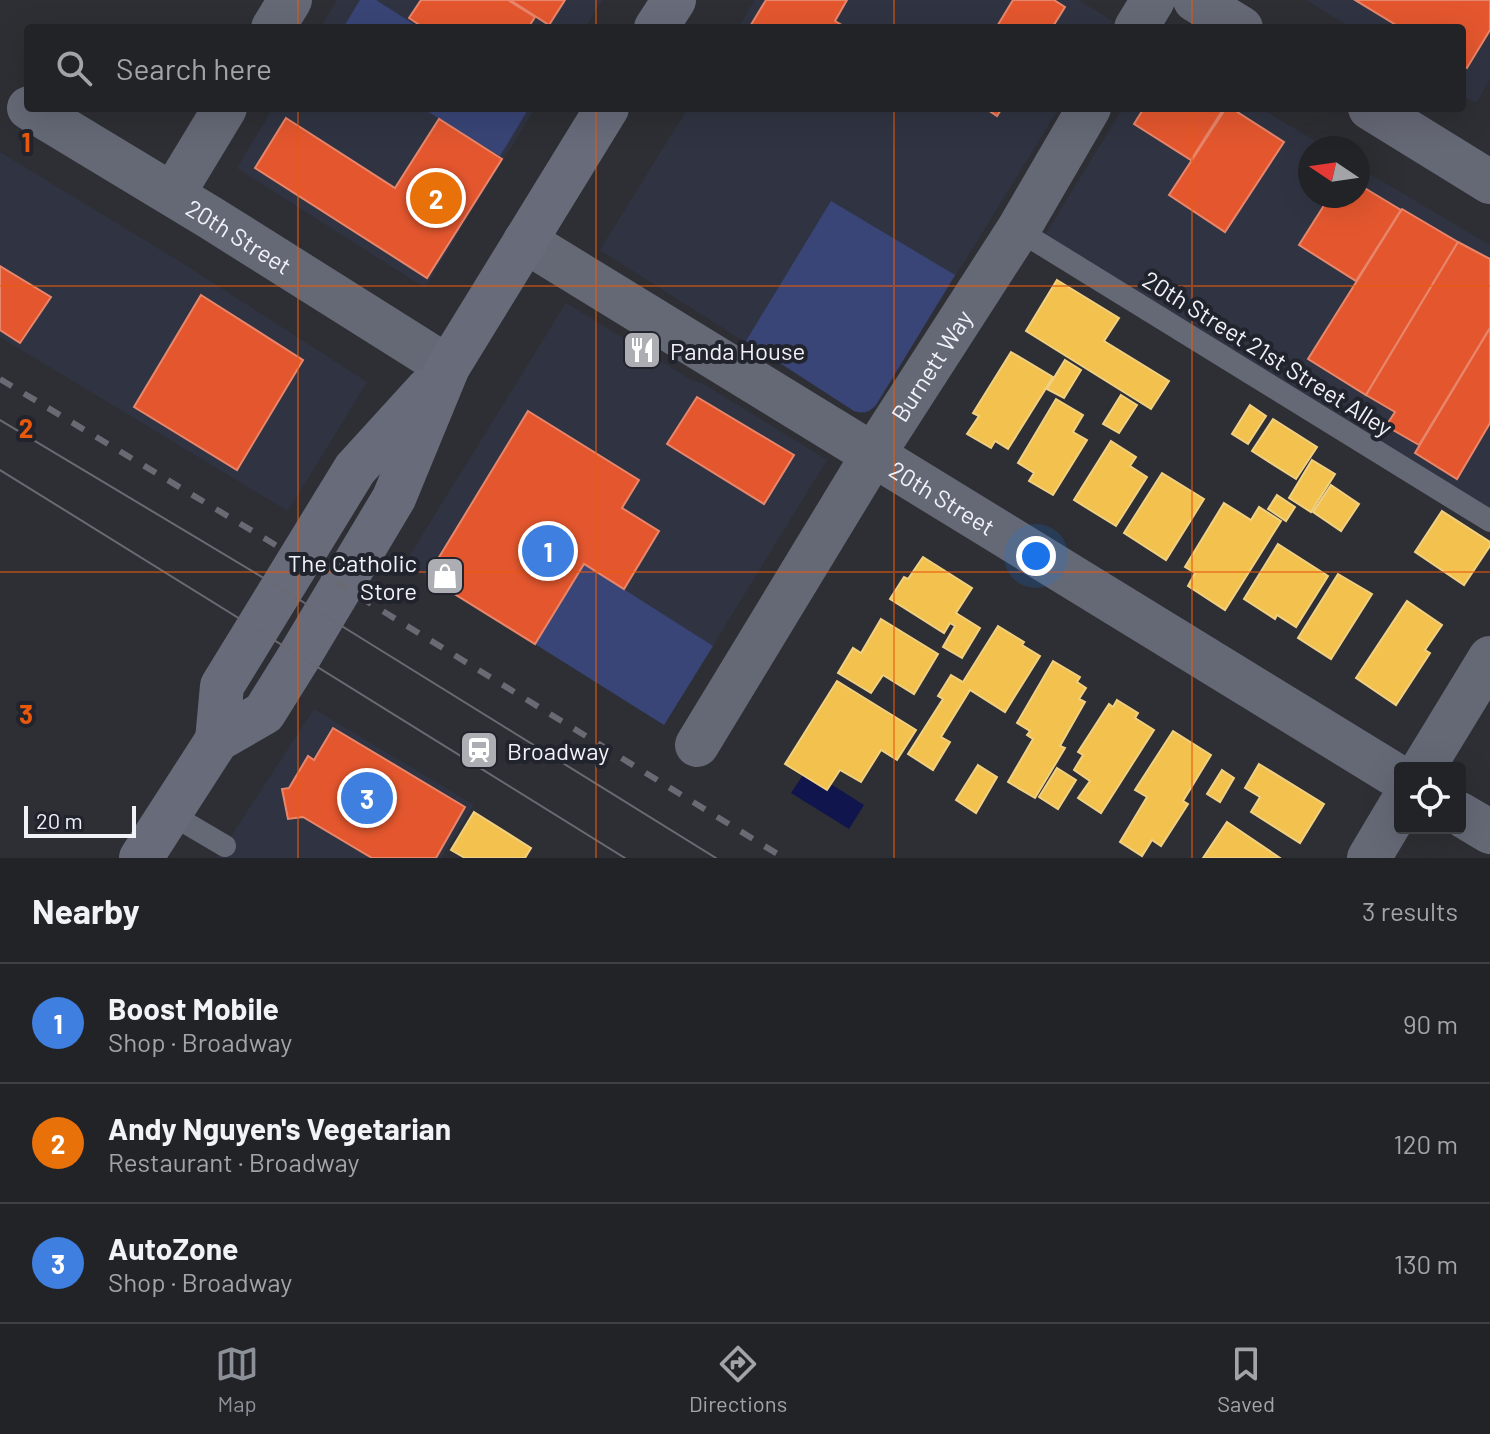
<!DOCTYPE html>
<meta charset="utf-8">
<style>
:root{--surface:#222327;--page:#2a2b2f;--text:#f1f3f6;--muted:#a2a4a7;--line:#3f4044;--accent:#8c9099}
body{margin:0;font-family:Barlow,sans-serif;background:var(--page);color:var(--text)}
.controls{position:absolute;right:24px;bottom:24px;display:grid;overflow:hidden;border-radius:8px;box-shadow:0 8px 32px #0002}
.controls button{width:72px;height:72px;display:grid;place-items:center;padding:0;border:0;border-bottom:2px solid var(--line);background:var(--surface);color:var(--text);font:40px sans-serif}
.compass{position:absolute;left:1298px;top:136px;width:72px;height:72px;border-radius:50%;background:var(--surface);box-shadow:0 8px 32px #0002;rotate:283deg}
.scale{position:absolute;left:24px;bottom:20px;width:112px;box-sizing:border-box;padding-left:8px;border:4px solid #f0f2f8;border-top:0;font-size:22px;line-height:28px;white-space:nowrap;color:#f0f2f8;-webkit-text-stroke:6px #21242d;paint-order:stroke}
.you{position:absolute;left:1036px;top:556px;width:28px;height:28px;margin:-20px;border:6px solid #fff;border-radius:50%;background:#1a73e8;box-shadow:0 0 0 12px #1a73e833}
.badge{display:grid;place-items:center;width:52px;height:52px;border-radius:50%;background:var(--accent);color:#fff;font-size:26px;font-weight:700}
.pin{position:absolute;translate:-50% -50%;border:4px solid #fff;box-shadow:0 2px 8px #0006}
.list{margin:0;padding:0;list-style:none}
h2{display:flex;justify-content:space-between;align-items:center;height:104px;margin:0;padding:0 32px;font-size:34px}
h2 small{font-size:26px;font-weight:400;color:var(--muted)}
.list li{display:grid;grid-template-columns:52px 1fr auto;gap:24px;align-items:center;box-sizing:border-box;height:120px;padding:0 32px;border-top:2px solid var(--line)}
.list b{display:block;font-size:30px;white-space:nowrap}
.list p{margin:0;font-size:26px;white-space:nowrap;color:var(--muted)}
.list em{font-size:26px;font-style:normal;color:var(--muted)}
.icon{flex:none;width:44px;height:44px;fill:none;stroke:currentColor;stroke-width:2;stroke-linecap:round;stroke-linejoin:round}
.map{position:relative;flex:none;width:1490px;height:858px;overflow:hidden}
.search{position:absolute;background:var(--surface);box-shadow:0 8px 32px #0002;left:24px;right:24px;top:24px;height:88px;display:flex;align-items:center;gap:20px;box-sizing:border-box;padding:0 28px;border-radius:8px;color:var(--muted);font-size:30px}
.sheet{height:464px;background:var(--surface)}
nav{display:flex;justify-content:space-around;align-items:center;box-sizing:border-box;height:112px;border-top:2px solid var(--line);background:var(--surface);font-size:22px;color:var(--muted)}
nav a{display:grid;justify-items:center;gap:4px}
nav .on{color:var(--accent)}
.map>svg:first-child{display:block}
.built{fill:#303442}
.green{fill:#394576}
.water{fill:#11154d}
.homes{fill:#f2c14e;stroke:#f1d081;stroke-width:2}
.shops{fill:#e4572e;stroke:#e8866b;stroke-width:2}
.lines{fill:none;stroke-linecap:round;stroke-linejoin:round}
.lane{stroke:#656976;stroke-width:22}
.street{stroke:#656976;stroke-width:44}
.secondary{stroke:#686b7a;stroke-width:44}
.primary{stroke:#656875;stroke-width:44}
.tram{stroke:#696a74;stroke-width:2}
.rail{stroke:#696a74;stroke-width:6;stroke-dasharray:14 14;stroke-linecap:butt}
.grid{fill:none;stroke:#e8590c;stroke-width:2;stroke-opacity:0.55}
.labels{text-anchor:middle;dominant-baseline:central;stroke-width:8;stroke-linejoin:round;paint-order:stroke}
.street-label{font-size:24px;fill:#f0f2f8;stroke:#21242d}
.poi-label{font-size:24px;fill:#f0f2f8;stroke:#21242d;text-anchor:start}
.grid-label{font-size:26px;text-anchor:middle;font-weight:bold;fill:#e8590c;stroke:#21242d;stroke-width:8;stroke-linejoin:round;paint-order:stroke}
</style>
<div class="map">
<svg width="1490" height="858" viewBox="0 0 1490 858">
<rect width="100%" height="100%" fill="#2e2f34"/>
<g class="built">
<path d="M337,0H602L585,28H320Z"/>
<path d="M755,0H1078L1113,21L1108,28H738Z"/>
<path d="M1306,0H1490V79L1476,103L1462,95V28H1352Z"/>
<path d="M273,108H535L425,288L237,168Z"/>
<path d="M688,108H1059L876,405L869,412L861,413L854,411L600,250Z"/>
<path d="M1123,108H1260L1327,148H1310V196H1358V167L1490,245V521L1040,243Z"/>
<path d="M0,152L182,263L367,382L288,511L0,337Z"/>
<path d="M566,303L693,381L702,383L827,460L664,725L405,563Z"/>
<path d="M314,709L474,805L441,858H217Z"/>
</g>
<g class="green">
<path d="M360,0H376L420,28H343Z"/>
<path d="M422,108H529L500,156Z"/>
<path d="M831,201L955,275L876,405C869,412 864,414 854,411L746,341Z"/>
<path d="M584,564L713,646L664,725L535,644Z"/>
</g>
<path class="water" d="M807,769L864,805L849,829L791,793Z"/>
<g class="homes">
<path d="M1057,280L1119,318L1104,341L1169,381L1151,409L1026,331Z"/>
<path d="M1011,352L1053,377L1008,449L995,441L991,448L967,434L979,416L973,413Z"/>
<path d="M1065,360L1081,370L1064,398L1047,389Z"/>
<path d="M1121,395L1137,405L1119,433L1103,424Z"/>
<path d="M1056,399L1083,415L1073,432L1087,440L1053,495L1029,481L1034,473L1018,463Z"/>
<path d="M1250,405L1266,416L1248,444L1232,434Z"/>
<path d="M1273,419L1317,447L1296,479L1252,451Z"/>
<path d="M1111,441L1136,457L1130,466L1147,477L1116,526L1074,500Z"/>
<path d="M1312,460L1335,474L1311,512L1289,498Z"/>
<path d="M1162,473L1204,499L1166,560L1124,533Z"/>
<path d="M1331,485L1359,504L1341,531L1313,512Z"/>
<path d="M1277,495L1295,507L1286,521L1268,509Z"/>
<path d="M1224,503L1251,520L1259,507L1281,521L1225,610L1188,586L1195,573L1185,567Z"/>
<path d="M1442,511L1490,542V546L1464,585L1415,552Z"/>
<path d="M1278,544L1328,576L1296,627L1277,615L1275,619L1244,599Z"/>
<path d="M923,557L972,588L956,613L980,628L962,658L943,647L955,626L950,623L944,633L890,599L904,577L908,579Z"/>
<path d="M1338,574L1372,594L1331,659L1298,638Z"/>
<path d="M1407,601L1442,625L1425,650L1430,653L1396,705L1356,678Z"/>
<path d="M881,619L938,654L914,694L883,675L871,693L838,673L853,648L861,653Z"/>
<path d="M998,626L1024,642L1022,645L1040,656L1005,712L970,690L941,737L950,742L933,770L908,754L943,699L938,696L951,675L963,682Z"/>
<path d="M1053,661L1080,677L1077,682L1086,688L1079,699L1085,702L1060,746L1065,748L1035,798L1008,782L1033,739L1027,735L1030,731L1017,723Z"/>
<path d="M837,681L916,730L897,760L881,750L861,782L840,770L827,790L785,764Z"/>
<path d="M1117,700L1138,713L1135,718L1154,730L1101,813L1078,798L1090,781L1074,770L1083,755L1078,752L1109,704L1113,707Z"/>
<path d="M1173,731L1211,755L1183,801L1188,804L1161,846L1152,840L1142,856L1120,842L1147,797L1135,790Z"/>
<path d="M1259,764L1324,804L1300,843L1251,812L1260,797L1245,788Z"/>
<path d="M978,765L997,777L976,813L956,800Z"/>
<path d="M1057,768L1076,780L1058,809L1039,797Z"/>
<path d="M1222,770L1234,778L1220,802L1207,794Z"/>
<path d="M474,812L531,848L525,858H465L451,850Z"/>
<path d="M1227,822L1280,858H1203Z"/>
</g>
<g class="shops">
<path d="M421,0H508L535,17L528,28H424L409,18Z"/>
<path d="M510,0H565L549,25Z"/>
<path d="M766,0H847L835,21L847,28H749Z"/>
<path d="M1013,0H1054L1065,7L1052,28H996Z"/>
<path d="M1355,0H1490V30L1467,68L1462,65V28H1401Z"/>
<path d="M985,108H1002L997,116Z"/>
<path d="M1144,108H1224L1191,160L1134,124Z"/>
<path d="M1226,108H1231L1284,142L1225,232L1169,195Z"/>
<path d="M286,118L395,188L439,119L502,159L427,278L255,168Z"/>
<path d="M1358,184L1401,210L1356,281L1299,245L1330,196H1358Z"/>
<path d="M1402,209L1458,242L1366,395L1308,359Z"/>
<path d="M1458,242L1490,259V328L1419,445L1386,426L1395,412L1366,395Z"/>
<path d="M0,266L51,297L20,343L0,330Z"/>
<path d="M201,295L303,360L237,470L134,407Z"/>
<path d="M1490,328V423L1457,479L1415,453Z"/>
<path d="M697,397L794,455L764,504L667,444Z"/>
<path d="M528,411L639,480L622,508L659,531L624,589L584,564L535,644L427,577Z"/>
<path d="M333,728L465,807L436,858H372L303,817L288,819L282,789L289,788L308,756L314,760Z"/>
</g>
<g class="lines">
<g class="lane">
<path d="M1018,230L1490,521"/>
<path d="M169,813L225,846"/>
</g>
<g class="street">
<path d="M273,28L290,0"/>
<path d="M1136,28L1153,0"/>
<path id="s1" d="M29,108L211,218L448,367"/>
<path d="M173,194L225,108"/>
<path id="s2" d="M525,241L1400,778"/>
<path id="s3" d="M697,745L873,455L1018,230L1089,108"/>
<path d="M1423,768L1490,658"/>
<path d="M1460,814L1490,832"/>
<path d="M1369,858L1400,806"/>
</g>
<g class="secondary">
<path d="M656,28L674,0"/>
<path d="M217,740L222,686L355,469L427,390"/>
<path d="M141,858L217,740L264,713L299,657L394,498L448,367L607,108"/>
</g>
<g class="primary">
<path d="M1195,0L1241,28"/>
<path d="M1370,108L1490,182"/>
</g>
<g class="tram">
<path d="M0,420L282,589L716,858"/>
<path d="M0,470L625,858"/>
</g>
<path class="rail" d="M0,379L269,541L784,858"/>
</g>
<path class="grid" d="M298,0V28M596,0V28M894,0V28M1192,0V28M298,108V858M596,108V858M894,108V858M1192,108V858M0,286H1490M0,572H1490"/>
<defs>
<g id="restaurant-square" transform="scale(2)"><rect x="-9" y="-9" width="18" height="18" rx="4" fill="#acaeb3" stroke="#21242d"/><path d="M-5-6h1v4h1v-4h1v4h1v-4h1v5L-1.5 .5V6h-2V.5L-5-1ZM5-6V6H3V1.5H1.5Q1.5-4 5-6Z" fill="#fff"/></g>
<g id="shop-square" transform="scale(2)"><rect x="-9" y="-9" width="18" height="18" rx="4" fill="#acaeb3" stroke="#21242d"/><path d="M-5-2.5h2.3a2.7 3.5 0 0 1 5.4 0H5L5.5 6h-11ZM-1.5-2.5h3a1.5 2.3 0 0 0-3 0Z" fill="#fff"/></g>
<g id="station-square" transform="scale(2)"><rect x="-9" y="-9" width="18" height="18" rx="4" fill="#acaeb3" stroke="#21242d"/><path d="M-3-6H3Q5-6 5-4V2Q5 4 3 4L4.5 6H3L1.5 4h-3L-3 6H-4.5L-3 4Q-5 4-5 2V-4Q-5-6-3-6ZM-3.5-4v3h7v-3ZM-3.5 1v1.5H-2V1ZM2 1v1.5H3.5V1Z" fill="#fff"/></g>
</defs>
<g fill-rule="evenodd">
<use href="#restaurant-square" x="642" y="350"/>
<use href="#shop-square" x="445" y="576"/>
<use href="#station-square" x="479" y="750"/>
</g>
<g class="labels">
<g class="street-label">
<text stroke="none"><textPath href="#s1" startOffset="246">20th Street</textPath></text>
<text transform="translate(1268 353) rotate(32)">20th Street 21st Street Alley</text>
<text stroke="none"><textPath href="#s3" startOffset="446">Burnett Way</textPath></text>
<text stroke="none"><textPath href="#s2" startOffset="490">20th Street</textPath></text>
</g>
<g class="poi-label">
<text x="670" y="350">Panda House</text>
<text x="417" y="562" text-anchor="end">The Catholic<tspan x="417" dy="28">Store</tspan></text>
<text x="507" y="750">Broadway</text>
</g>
</g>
<g class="grid-label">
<text x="26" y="152">1</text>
<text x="26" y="438">2</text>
<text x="26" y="724">3</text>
</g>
</svg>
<div class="controls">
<button><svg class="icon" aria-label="locate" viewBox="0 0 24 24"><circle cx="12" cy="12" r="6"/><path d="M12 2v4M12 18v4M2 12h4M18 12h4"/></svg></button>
</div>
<svg class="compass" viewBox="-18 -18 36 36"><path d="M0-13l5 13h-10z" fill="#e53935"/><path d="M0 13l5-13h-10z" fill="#a2a4a7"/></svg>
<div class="scale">20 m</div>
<div class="you"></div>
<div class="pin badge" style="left:548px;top:551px;background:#3f7fe0">1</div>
<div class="pin badge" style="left:436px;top:198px;background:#e8710a">2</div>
<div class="pin badge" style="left:367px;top:798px;background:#3f7fe0">3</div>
<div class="search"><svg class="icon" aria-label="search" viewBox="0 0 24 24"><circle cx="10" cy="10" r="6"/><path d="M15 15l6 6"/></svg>Search here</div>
</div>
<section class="sheet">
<h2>Nearby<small>3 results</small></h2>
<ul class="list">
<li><span class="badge" style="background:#3f7fe0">1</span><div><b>Boost Mobile</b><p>Shop · Broadway</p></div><em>90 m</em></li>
<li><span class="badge" style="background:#e8710a">2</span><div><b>Andy Nguyen's Vegetarian</b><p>Restaurant · Broadway</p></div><em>120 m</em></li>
<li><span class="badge" style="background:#3f7fe0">3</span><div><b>AutoZone</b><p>Shop · Broadway</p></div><em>130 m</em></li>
</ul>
</section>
<nav>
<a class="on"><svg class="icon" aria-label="map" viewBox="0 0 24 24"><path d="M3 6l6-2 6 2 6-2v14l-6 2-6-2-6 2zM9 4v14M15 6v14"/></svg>Map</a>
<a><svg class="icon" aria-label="directions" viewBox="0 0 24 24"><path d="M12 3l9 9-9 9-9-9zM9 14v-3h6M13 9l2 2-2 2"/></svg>Directions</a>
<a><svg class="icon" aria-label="saved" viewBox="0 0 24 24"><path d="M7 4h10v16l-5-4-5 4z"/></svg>Saved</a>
</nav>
